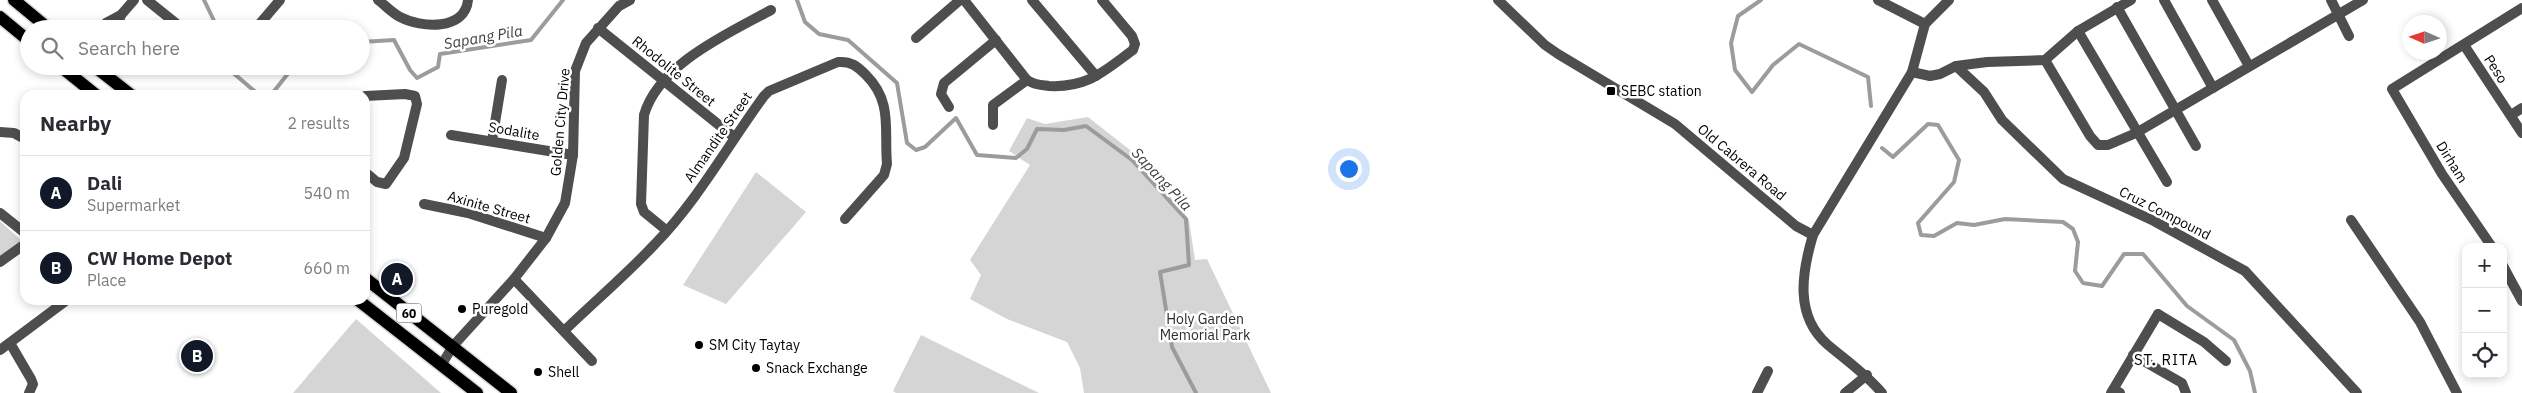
<!DOCTYPE html>
<meta charset="utf-8">
<style>
:root{--surface:#fff;--page:#f7f7f7;--text:#2b2b33;--muted:#7c7c81;--line:#e1e1e2;--accent:#111827}
body{margin:0;font-family:"IBM Plex Sans",sans-serif;background:var(--page);color:var(--text)}
.controls{position:absolute;right:15px;bottom:15px;display:grid;overflow:hidden;border-radius:10px;box-shadow:0 2px 8px #0003}
.controls button{width:45px;height:45px;display:grid;place-items:center;padding:0;border:0;border-bottom:1px solid var(--line);background:var(--surface);color:var(--text);font:25px sans-serif}
.compass{position:absolute;left:2402px;top:15px;width:45px;height:45px;border-radius:50%;background:var(--surface);box-shadow:0 2px 8px #0003;rotate:273deg}
.you{position:absolute;left:1348px;top:168px;width:18px;height:18px;margin:-12px;border:4px solid #fff;border-radius:50%;background:#1a73e8;box-shadow:0 0 0 8px #1a73e833}
.badge{display:grid;place-items:center;width:32px;height:32px;border-radius:50%;background:var(--accent);color:#fff;font-size:16px;font-weight:700}
.pin{position:absolute;translate:-50% -50%;border:2px solid #fff;box-shadow:0 1px 5px #0006}
.list{margin:0;padding:0;list-style:none}
h2{display:flex;justify-content:space-between;align-items:center;height:65px;margin:0;padding:0 20px;font-size:21px}
h2 small{font-size:16px;font-weight:400;color:var(--muted)}
.list li{display:grid;grid-template-columns:32px 1fr auto;gap:15px;align-items:center;box-sizing:border-box;height:75px;padding:0 20px;border-top:1px solid var(--line)}
.list b{display:block;font-size:19px;white-space:nowrap}
.list p{margin:0;font-size:16px;white-space:nowrap;color:var(--muted)}
.list em{font-size:16px;font-style:normal;color:var(--muted)}
.icon{flex:none;width:28px;height:28px;fill:none;stroke:currentColor;stroke-width:2;stroke-linecap:round;stroke-linejoin:round}
.map{position:relative;flex:none;width:2522px;height:393px;overflow:hidden}
.search{position:absolute;background:var(--surface);box-shadow:0 2px 8px #0003;left:20px;top:20px;width:350px;height:55px;display:flex;align-items:center;gap:12px;box-sizing:border-box;padding:0 18px;border-radius:28px;color:var(--muted);font-size:19px}
.panel{position:absolute;background:var(--surface);box-shadow:0 2px 8px #0003;left:20px;top:90px;width:350px;height:215px;border-radius:15px}
.map>svg:first-child{display:block}
.green{fill:#d5d5d5}
.lines{fill:none;stroke-linecap:round;stroke-linejoin:round}
.stream{stroke:#9c9c9c;stroke-width:4}
.primary-casing{stroke:#dbdbdb;stroke-width:15}
.pedestrian{stroke:#4e4e4e;stroke-width:10}
.minor{stroke:#4e4e4e;stroke-width:10}
.tertiary{stroke:#4e4e4e;stroke-width:10}
.primary{stroke:#000;stroke-width:12}
.poi-dot{fill:#000;stroke:#fff;stroke-width:2}
.labels{text-anchor:middle;dominant-baseline:central;stroke-width:5;stroke-linejoin:round;paint-order:stroke}
.shield{fill:#fff;stroke:#4c4c4c;stroke-width:1}
.shield-label{font-size:12px;font-weight:bold;fill:#000}
.street-label{font-size:14px;fill:#000;stroke:#fff}
.poi-label{font-size:14px;fill:#000;stroke:#fff;text-anchor:start}
.park-label{font-size:14px;fill:#2c2c2c;stroke:#fff}
.water-label{font-size:15px;font-style:italic;fill:#3d3d3d;stroke:#fff}
.neighbourhood-label{font-size:15px;letter-spacing:1px;fill:#000;stroke:#fff}
</style>
<div class="map">
<svg width="2522" height="393" viewBox="0 0 2522 393">
<rect width="100%" height="100%" fill="#fff"/>
<g class="green">
<path d="M1088,117L1139,157L1189,220L1195,260L1207,259L1271,393H1084L1080,368L1067,342L1007,319L970,299L981,275L970,260L1030,165L1009,151L1027,118L1045,124Z"/>
<path d="M756,172L806,212L726,304L683,285Z"/>
<path d="M0,221L22,241L0,258Z"/>
<path d="M356,319L441,393H293Z"/>
<path d="M921,335L1039,393H896L893,391Z"/>
</g>
<g class="lines">
<g class="stream">
<path d="M204,0L218,29"/>
<path d="M797,0L805,22L819,34L848,40L897,83L907,143L916,150L925,147L956,118L977,155L1016,158L1027,149L1037,129L1064,130L1086,126L1132,160L1186,219L1189,265L1160,272L1172,347L1196,393"/>
<path d="M1761,0L1738,16L1731,43L1735,70L1752,92L1773,65L1799,44L1868,77L1871,106"/>
<path d="M361,42L394,40L410,70L417,78L438,67L440,54L531,40L563,0"/>
<path d="M225,66L259,95"/>
<path d="M271,95L294,66"/>
<path d="M1882,148L1893,157L1928,124L1938,125L1959,160L1954,182L1918,223L1921,235L1934,236L1957,223L1974,225L2005,219L2063,222L2073,229L2078,242L2075,271L2083,283L2102,286L2124,254H2143L2187,306L2234,340L2250,371L2255,393"/>
</g>
<g class="primary-casing">
<g id="primary">
<path d="M14,0L49,29"/>
<path d="M0,17L29,41"/>
<path d="M60,66L96,95"/>
<path d="M94,66L131,95"/>
<path d="M365,278L511,393"/>
<path d="M358,300L477,393"/>
</g>
</g>
<g class="pedestrian">
<path d="M2158,314L2204,342L2226,361"/>
<path d="M2133,355L2182,383L2186,393"/>
<path d="M2114,389L2120,393"/>
</g>
<g class="minor">
<path d="M147,0L183,29"/>
<path d="M378,0C385,5 392,13 400,17C421,28 465,31 468,0"/>
<path d="M964,0L1027,80C1034,85 1041,85 1049,86C1088,88 1104,71 1133,50L1135,44L1132,36L1102,0"/>
<path d="M1032,0L1096,76"/>
<path d="M1878,0L1925,24"/>
<path d="M2164,0L2213,88"/>
<path d="M2212,0L2249,66"/>
<path d="M2331,0L2349,36"/>
<path d="M2117,7L2196,146"/>
<path d="M257,27L280,0"/>
<path d="M598,28L734,137"/>
<path d="M101,29L106,23L121,15"/>
<path d="M116,29L121,15L134,0"/>
<path d="M2078,31L2167,182"/>
<path d="M916,38L960,0"/>
<path d="M2464,45L2522,133"/>
<path d="M2045,60L2090,136L2098,145H2108L2136,133L2363,0"/>
<path d="M1956,66L1984,92L2002,120L2063,179L2154,221L2245,271L2357,393"/>
<path d="M1912,72L1930,76L1940,74L1956,66L1987,62L2045,60L2078,31L2131,0"/>
<path d="M365,96L405,94L415,96L417,104L404,158L386,184L377,182L365,172"/>
<path d="M949,107L941,94L944,83L996,40"/>
<path d="M2511,115L2522,108"/>
<path d="M993,125V105L1027,80"/>
<path d="M0,132L14,133L25,139"/>
<path d="M451,135L573,155"/>
<path d="M492,141L502,80"/>
<path d="M424,204L468,213L546,238"/>
<path d="M0,213L25,233"/>
<path d="M2351,220L2420,322L2457,393"/>
<path d="M666,230L644,212L641,204L644,115C659,64 727,34 771,10"/>
<path d="M1813,235L1912,72L1925,24L1949,0"/>
<path d="M2492,247L2442,174L2392,89L2522,8"/>
<path d="M0,262L25,244"/>
<path d="M2503,266L2522,301"/>
<path d="M514,279L592,361"/>
<path d="M564,331C594,302 627,274 655,244C698,200 728,145 764,96L769,91L838,62C851,61 857,66 866,75C893,102 884,129 887,164L884,175L845,219"/>
<path d="M10,343L31,379L33,384L29,393"/>
<path d="M0,350L67,300"/>
<path d="M1757,393L1768,371"/>
<path d="M1845,393L1867,375"/>
<path d="M2111,393L2158,314"/>
</g>
<g class="tertiary">
<path d="M1498,0L1545,45L1558,54L1675,124L1796,226L1813,235C1802,272 1794,316 1828,345C1847,361 1866,374 1882,393"/>
<path d="M442,364L453,346L514,279L546,238L565,203L573,155L575,71L586,43L619,6L630,0"/>
</g>
<use href="#primary" class="primary"/>
</g>
<g class="poi-dot">
<rect x="1606" y="86" width="10" height="10" rx="2.5"/>
<circle cx="462" cy="309" r="5"/>
<circle cx="699" cy="345" r="5"/>
<circle cx="756" cy="368" r="5"/>
<circle cx="538" cy="372" r="5"/>
</g>
<g class="labels">
<rect class="shield" x="396.5" y="303.5" width="25" height="19" rx="4"/>
<g class="shield-label">
<text x="409" y="313">60</text>
</g>
<g class="street-label">
<text transform="translate(2496 69) rotate(57)">Peso</text>
<text transform="translate(674 71) rotate(39)">Rhodolite Street</text>
<text transform="translate(560 122) rotate(-85)">Golden City Drive</text>
<text transform="translate(514 131) rotate(10)">Sodalite</text>
<text transform="translate(718 137) rotate(-55)">Almandite Street</text>
<text transform="translate(1742 162) rotate(40)">Old Cabrera Road</text>
<text transform="translate(2452 162) rotate(58)">Dirham</text>
<text transform="translate(489 207) rotate(16)">Axinite Street</text>
<text transform="translate(2165 213) rotate(27)">Cruz Compound</text>
</g>
<g class="poi-label">
<text x="1621" y="91">SEBC station</text>
<text x="472" y="309">Puregold</text>
<text x="709" y="345">SM City Taytay</text>
<text x="766" y="368">Snack Exchange</text>
<text x="548" y="372">Shell</text>
</g>
<g class="park-label">
<text x="1205" y="319">Holy Garden<tspan x="1205" dy="16">Memorial Park</tspan></text>
</g>
<g class="water-label">
<text transform="translate(483 37) rotate(-10)">Sapang Pila</text>
<text transform="translate(1162 179) rotate(47)">Sapang Pila</text>
</g>
<g class="neighbourhood-label">
<text x="2166" y="359">ST. RITA</text>
</g>
</g>
</svg>
<div class="controls">
<button>+</button>
<button>−</button>
<button><svg class="icon" aria-label="locate" viewBox="0 0 24 24"><circle cx="12" cy="12" r="6"/><path d="M12 2v4M12 18v4M2 12h4M18 12h4"/></svg></button>
</div>
<svg class="compass" viewBox="-18 -18 36 36"><path d="M0-13l5 13h-10z" fill="#e53935"/><path d="M0 13l5-13h-10z" fill="#7c7c81"/></svg>
<div class="you"></div>
<div class="pin badge" style="left:397px;top:279px">A</div>
<div class="pin badge" style="left:197px;top:356px">B</div>
<div class="search"><svg class="icon" aria-label="search" viewBox="0 0 24 24"><circle cx="10" cy="10" r="6"/><path d="M15 15l6 6"/></svg>Search here</div>
<section class="panel">
<h2>Nearby<small>2 results</small></h2>
<ul class="list">
<li><span class="badge">A</span><div><b>Dali</b><p>Supermarket</p></div><em>540 m</em></li>
<li><span class="badge">B</span><div><b>CW Home Depot</b><p>Place</p></div><em>660 m</em></li>
</ul>
</section>
</div>
